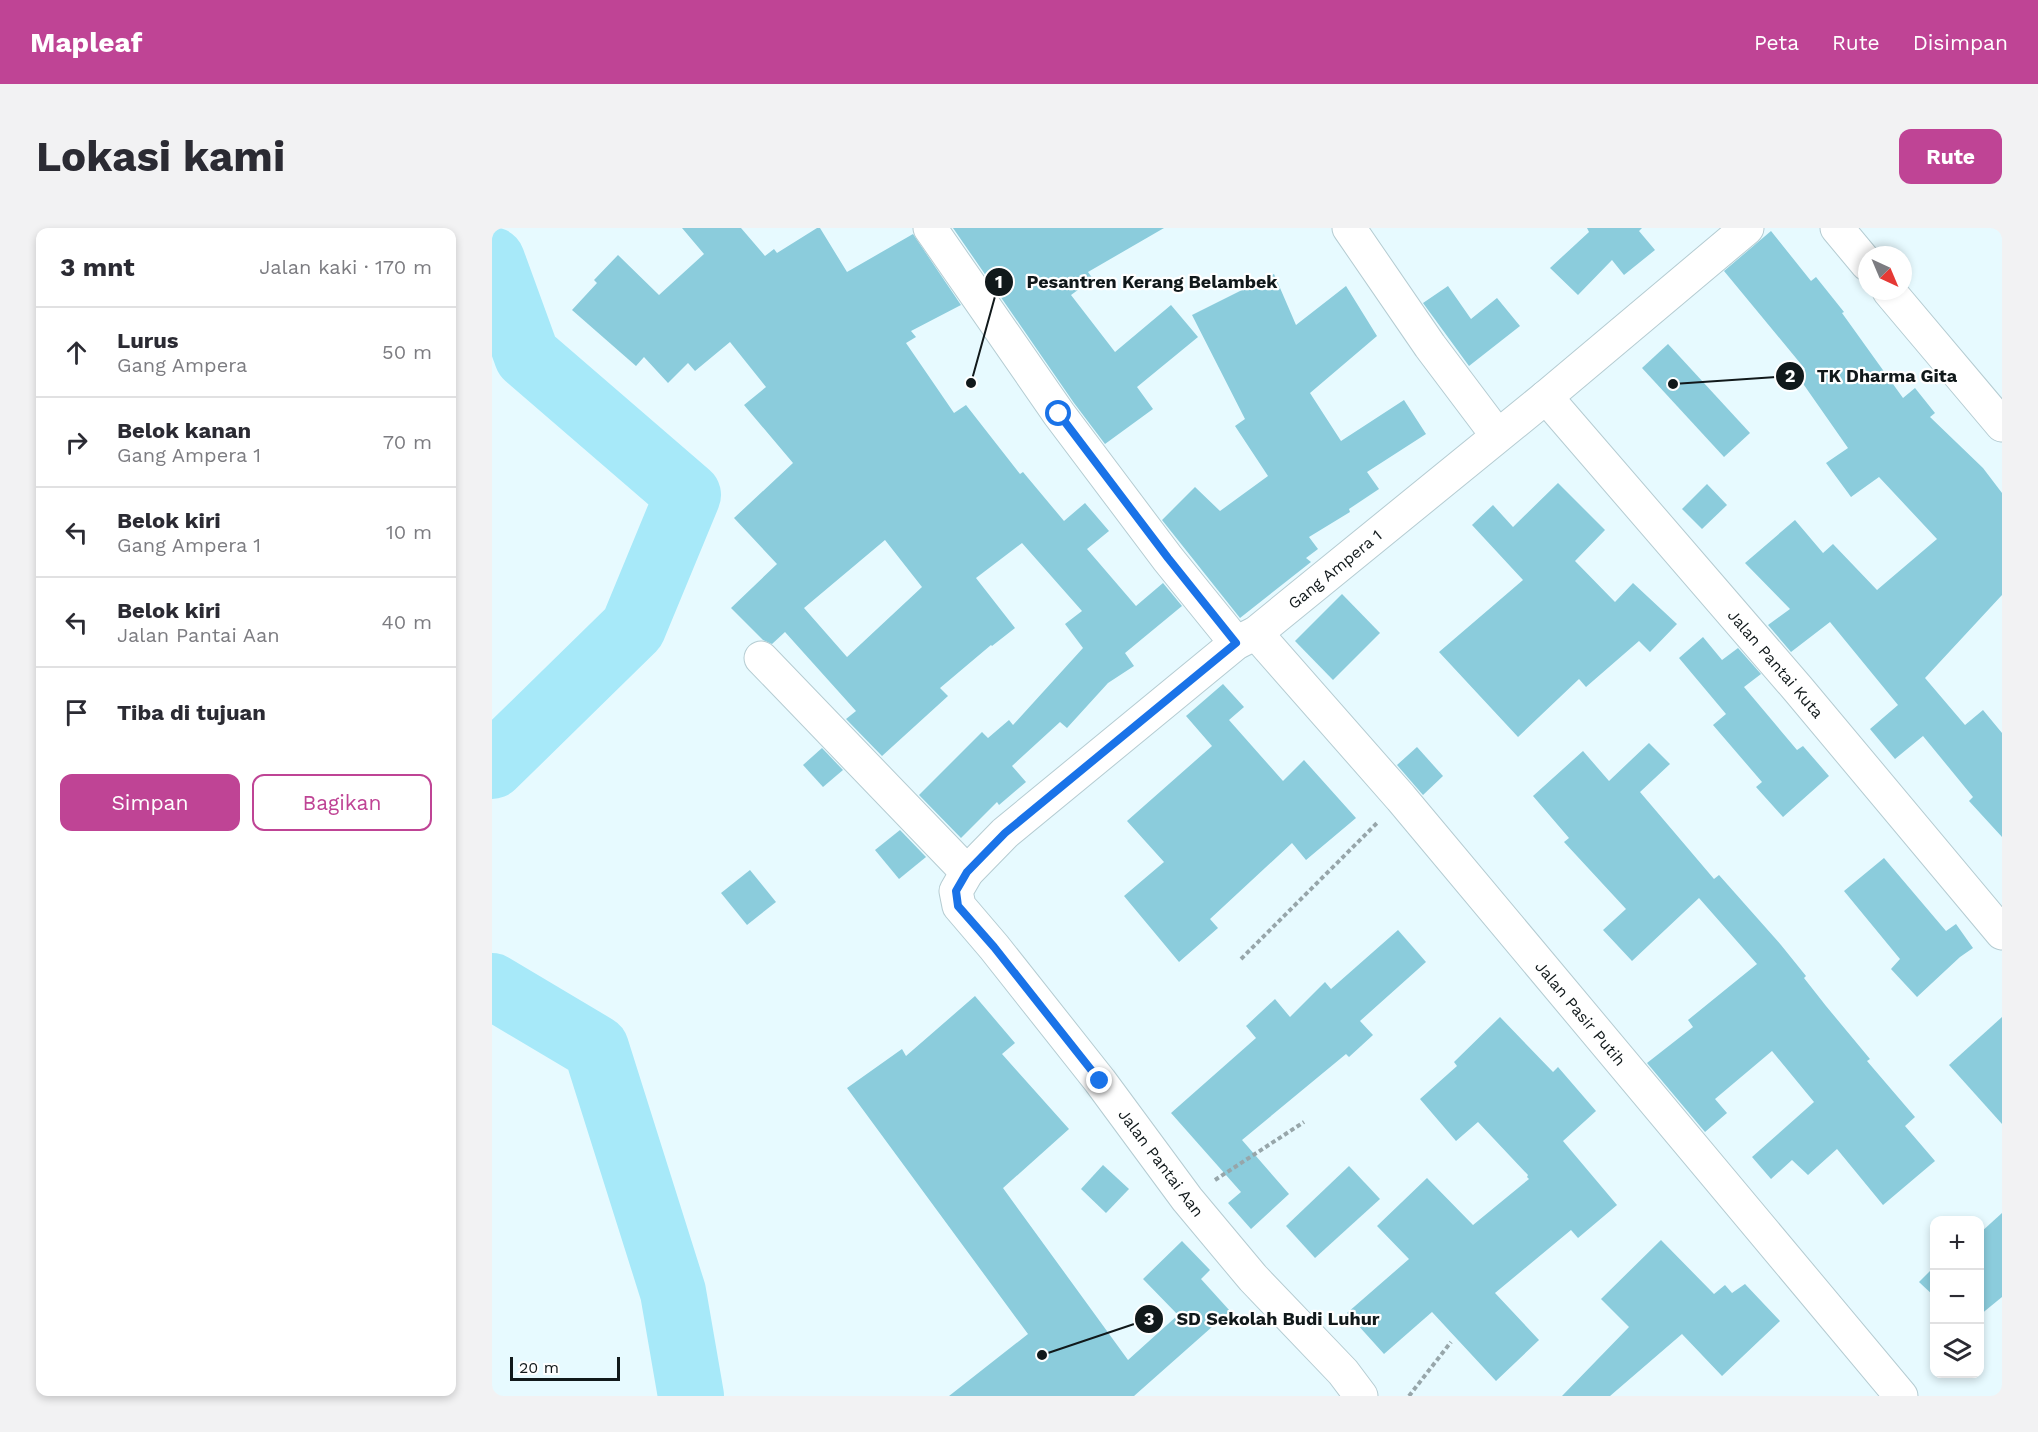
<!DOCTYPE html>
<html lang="id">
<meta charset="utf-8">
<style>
:root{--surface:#fff;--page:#f2f2f3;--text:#2b2b33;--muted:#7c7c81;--line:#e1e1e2;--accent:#bf4495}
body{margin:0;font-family:"Work Sans",sans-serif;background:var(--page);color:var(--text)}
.controls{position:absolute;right:18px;bottom:18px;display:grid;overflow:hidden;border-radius:12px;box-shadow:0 3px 9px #0003}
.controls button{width:54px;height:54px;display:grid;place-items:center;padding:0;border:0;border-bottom:2px solid var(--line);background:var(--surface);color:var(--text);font:30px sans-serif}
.compass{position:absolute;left:1366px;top:18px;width:54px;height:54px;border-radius:50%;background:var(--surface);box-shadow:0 3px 9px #0003;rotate:136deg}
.scale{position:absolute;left:18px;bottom:15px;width:110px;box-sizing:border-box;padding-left:6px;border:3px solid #11191b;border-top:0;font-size:16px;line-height:21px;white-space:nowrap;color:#11191b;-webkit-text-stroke:4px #fff;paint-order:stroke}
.stop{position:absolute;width:18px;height:18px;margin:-14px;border:4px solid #1a73e8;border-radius:50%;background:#fff}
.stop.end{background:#1a73e8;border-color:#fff;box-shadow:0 2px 6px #0008}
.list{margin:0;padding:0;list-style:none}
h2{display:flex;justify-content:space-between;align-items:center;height:78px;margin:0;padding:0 24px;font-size:26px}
h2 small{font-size:20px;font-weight:400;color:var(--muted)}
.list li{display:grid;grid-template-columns:39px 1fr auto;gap:18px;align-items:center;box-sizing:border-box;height:90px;padding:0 24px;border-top:2px solid var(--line)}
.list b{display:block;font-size:22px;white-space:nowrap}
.list p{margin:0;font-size:20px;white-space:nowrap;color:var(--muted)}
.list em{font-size:20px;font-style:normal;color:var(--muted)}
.actions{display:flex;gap:12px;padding:18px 24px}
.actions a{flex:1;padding:14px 0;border:2px solid var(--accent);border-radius:12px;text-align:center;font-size:21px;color:var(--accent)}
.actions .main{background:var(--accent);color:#fff}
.icon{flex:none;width:33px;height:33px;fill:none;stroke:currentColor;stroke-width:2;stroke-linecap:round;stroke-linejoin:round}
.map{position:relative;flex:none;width:1510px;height:1168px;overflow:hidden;border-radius:12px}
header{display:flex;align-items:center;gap:36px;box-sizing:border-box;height:84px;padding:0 30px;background:var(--accent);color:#fff}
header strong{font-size:28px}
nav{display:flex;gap:33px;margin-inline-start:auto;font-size:21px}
.intro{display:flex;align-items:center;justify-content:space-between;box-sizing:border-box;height:144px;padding:0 36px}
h1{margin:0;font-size:42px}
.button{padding:15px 27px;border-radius:12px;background:var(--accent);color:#fff;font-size:21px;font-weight:700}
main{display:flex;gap:36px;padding:0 36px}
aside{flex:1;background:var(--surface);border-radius:12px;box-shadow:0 3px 9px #0003}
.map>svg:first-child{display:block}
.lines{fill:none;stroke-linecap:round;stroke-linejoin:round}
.river{stroke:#a7e9f9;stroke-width:66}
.building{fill:#8bccdc;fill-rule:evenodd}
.street-casing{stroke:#b5ccd2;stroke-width:35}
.path{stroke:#97a6aa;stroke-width:4;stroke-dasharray:4.5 3;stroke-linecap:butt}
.street{stroke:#fff;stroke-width:33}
.route{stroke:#1a73e8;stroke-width:8}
.labels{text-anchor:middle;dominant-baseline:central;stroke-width:4.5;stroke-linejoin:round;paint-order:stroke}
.street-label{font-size:16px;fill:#11191b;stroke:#fff}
.leader{fill:none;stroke:#11191b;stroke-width:2}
.callout-dot{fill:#11191b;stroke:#fff;stroke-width:2}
.mark-label{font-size:18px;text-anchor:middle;font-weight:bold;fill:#fff}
.callout-label{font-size:18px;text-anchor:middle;font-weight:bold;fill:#11191b;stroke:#fff;stroke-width:4.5;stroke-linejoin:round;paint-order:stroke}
</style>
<header>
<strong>Mapleaf</strong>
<nav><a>Peta</a><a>Rute</a><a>Disimpan</a></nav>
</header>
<div class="intro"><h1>Lokasi kami</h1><a class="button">Rute</a></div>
<main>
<aside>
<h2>3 mnt<small>Jalan kaki · 170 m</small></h2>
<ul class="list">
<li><svg class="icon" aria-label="ahead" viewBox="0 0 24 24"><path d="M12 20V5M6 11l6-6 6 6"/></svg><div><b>Lurus</b><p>Gang Ampera</p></div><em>50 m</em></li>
<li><svg class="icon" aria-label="right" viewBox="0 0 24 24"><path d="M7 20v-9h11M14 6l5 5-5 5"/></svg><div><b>Belok kanan</b><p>Gang Ampera 1</p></div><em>70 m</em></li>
<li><svg class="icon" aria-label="left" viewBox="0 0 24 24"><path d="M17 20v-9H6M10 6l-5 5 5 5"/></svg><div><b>Belok kiri</b><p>Gang Ampera 1</p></div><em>10 m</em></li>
<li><svg class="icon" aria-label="left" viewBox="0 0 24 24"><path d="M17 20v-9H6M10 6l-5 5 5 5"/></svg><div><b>Belok kiri</b><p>Jalan Pantai Aan</p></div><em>40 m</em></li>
<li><svg class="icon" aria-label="arrive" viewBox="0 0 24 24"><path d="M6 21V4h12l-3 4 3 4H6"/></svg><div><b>Tiba di tujuan</b></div></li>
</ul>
<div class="actions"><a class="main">Simpan</a><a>Bagikan</a></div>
</aside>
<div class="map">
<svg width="1510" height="1168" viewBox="0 0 1510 1168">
<rect width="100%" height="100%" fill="#e7faff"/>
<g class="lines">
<g class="river">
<path d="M0,32L35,128L196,267L141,400L0,538"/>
<path d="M0,758L104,820L181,1064L199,1168"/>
</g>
</g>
<g class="building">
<path d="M190,0H249L273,28L282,21L285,25L325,0H328L355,44L421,6L469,77L419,103L424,109L414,115L462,185L474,177L528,246L531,244L572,293L593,275L617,303L595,321L644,378L671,355L690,378L633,425L642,438L616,455L575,500L568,494L520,538L534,554L507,577L505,574L469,610L427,567L490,504L496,510L517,492L521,497L591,420L573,396L590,383L530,315L484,350L523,400L500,418L499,417L448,460L456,468L390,528L354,491L364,483L293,404L280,416L271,412L239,380L285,336L242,290L301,235L252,177L274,159L238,114L203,143L196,135L176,155L152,129L144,138L80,82L105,55L102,52L126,27L167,67L212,26ZM393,312L430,359L355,429L312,380Z"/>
<path d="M461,0H672L596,44L601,51L579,67L623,124L679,77L706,109L645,159L661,181L613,216L582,175Z"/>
<path d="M1095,0H1150L1147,3L1163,22L1132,47L1120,32L1086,67L1058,40L1097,4Z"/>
<path d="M1279,3L1319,53L1324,49L1352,84L1350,85L1411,170L1423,160L1443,185L1438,189L1491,240L1510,265V367L1433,450L1473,497L1491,482L1510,505V609L1477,573L1481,569L1431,508L1403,531L1378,501L1406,477L1338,394L1299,424L1276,397L1298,381L1253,335L1303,292L1331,325L1341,316L1385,362L1445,311L1387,249L1359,269L1334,235L1356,220L1305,147L1313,141L1232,43Z"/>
<path d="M782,46L804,97L854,58L885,108L818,165L849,213L912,172L934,206L875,244L887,261L857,281L858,284L817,309L826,321L814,330L819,334L748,390L670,292L703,259L728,283L776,248L743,198L753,191L700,87Z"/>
<path d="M956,58L979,91L1005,70L1028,98L977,138L931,75Z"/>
<path d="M1176,116L1258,205L1232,229L1150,140Z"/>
<path d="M1066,255L1113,302L1083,333L1123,374L1141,355L1185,396L1158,424L1147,413L1094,459L1087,451L1026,509L947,424L1031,352L980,297L1001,277L1021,299Z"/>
<path d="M1215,256L1235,277L1210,301L1190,281Z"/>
<path d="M850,366L888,405L841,452L803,413Z"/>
<path d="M1211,409L1230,432L1246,420L1269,446L1252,459L1305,522L1311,518L1337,548L1291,589L1264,559L1270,554L1221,497L1234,486L1187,430Z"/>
<path d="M731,456L752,479L737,492L791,553L812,532L864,590L814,632L800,615L718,691L726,700L687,734L632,668L672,634L635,593L720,518L694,488Z"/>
<path d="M1157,515L1178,536L1148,564L1222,651L1227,647L1289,717L1314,748L1312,750L1334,778L1378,831L1375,833L1423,889L1413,898L1443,933L1391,977L1345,921L1316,947L1300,932L1279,951L1260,929L1322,874L1280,823L1223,871L1235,885L1213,904L1155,835L1201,799L1196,792L1265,736L1207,670L1140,733L1111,702L1134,681L1072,614L1077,610L1041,568L1091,523L1117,553Z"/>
<path d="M925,519L951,548L931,567L905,537Z"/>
<path d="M330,520L351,542L331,559L311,537Z"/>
<path d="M408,602L434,629L407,651L383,622Z"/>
<path d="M1392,630L1454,703L1464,696L1481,720L1468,729L1425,769L1399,741L1408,731L1352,663Z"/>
<path d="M258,642L284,674L255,697L229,665Z"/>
<path d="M906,702L934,734L868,793L881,807L857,829L854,826L750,912L797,966L759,1001L736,975L749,964L679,885L764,810L754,798L783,771L798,789L833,754L839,761Z"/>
<path d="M483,768L523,815L510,826L577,901L511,960L636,1132L686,1087L651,1051L690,1013L718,1042L709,1051L738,1083L642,1168H457L536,1106L355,860L410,821L414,828Z"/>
<path d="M1008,789L1061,844L1066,839L1104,883L1071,913L1125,977L1086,1010L1079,1002L1003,1065L1047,1112L1004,1153L940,1084L892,1126L855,1085L917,1031L885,998L935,950L981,997L1037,951L1035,949L1036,947L986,894L964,913L928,871L965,838L962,834Z"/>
<path d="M1510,789V896L1457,837Z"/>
<path d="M611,937L637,961L614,985L589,961Z"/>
<path d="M857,938L888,971L823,1030L794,998Z"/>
<path d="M1510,985V1069L1488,1087V1005Z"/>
<path d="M1169,1012L1222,1066L1233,1057L1240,1065L1253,1056L1288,1093L1230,1148L1190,1106L1118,1168H1070L1137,1099L1109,1071Z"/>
<path d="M1443,1038V1069L1427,1054Z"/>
</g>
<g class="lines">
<g class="street-casing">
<g id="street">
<path d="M438,0L567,186L676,331L744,415"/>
<path d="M857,0L938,118L1005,207"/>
<path d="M1345,0L1375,36"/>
<path d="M1397,63L1510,197"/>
<path id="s1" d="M1054,169L1306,461L1510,705"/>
<path id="s2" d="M764,405L909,570L1409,1168"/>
<path d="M269,430L475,644"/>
<path id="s3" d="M869,1168L851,1144L761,1050L695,971L608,853L502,719L467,678L464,663L475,644L513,605L744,415L764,405L1054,169L1255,0"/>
</g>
</g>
<g class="path">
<path d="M749,731L886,594"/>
<path d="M723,952L812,894"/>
<path d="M917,1168L959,1114"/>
</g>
<use href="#street" class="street"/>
</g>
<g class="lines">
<path class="route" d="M567,186L676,330L744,415L513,605L475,644L464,663L466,678L502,719L608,853"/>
</g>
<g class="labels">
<g class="street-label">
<text stroke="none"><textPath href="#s3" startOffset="1149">Gang Ampera 1</textPath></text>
<text stroke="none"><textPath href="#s1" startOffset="352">Jalan Pantai Kuta</textPath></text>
<text stroke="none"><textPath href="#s2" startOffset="500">Jalan Pasir Putih</textPath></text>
<text transform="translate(669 935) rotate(53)">Jalan Pantai Aan</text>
</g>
</g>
<path class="leader" d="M479 155L507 54M1181 156L1298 148M550 1127L657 1091"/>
<g class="callout-dot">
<circle cx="479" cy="155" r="6"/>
<circle cx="1181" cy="156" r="6"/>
<circle cx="550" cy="1127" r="6"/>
<circle cx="507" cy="54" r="15"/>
<circle cx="1298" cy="148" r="15"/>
<circle cx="657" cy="1091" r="15"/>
</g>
<g class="mark-label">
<text x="507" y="60">1</text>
<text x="1298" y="154">2</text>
<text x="657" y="1097">3</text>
</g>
<g class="callout-label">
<text x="660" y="60">Pesantren Kerang Belambek</text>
<text x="1395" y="154">TK Dharma Gita</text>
<text x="786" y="1097">SD Sekolah Budi Luhur</text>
</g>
</svg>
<div class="controls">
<button>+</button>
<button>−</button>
<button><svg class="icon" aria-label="layers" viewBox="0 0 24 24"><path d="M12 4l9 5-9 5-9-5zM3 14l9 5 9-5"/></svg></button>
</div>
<svg class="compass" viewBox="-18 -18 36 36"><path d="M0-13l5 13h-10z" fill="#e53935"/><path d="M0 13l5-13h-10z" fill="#7c7c81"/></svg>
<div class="scale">20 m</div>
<div class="stop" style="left:567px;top:186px"></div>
<div class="stop end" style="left:608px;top:853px"></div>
</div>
</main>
